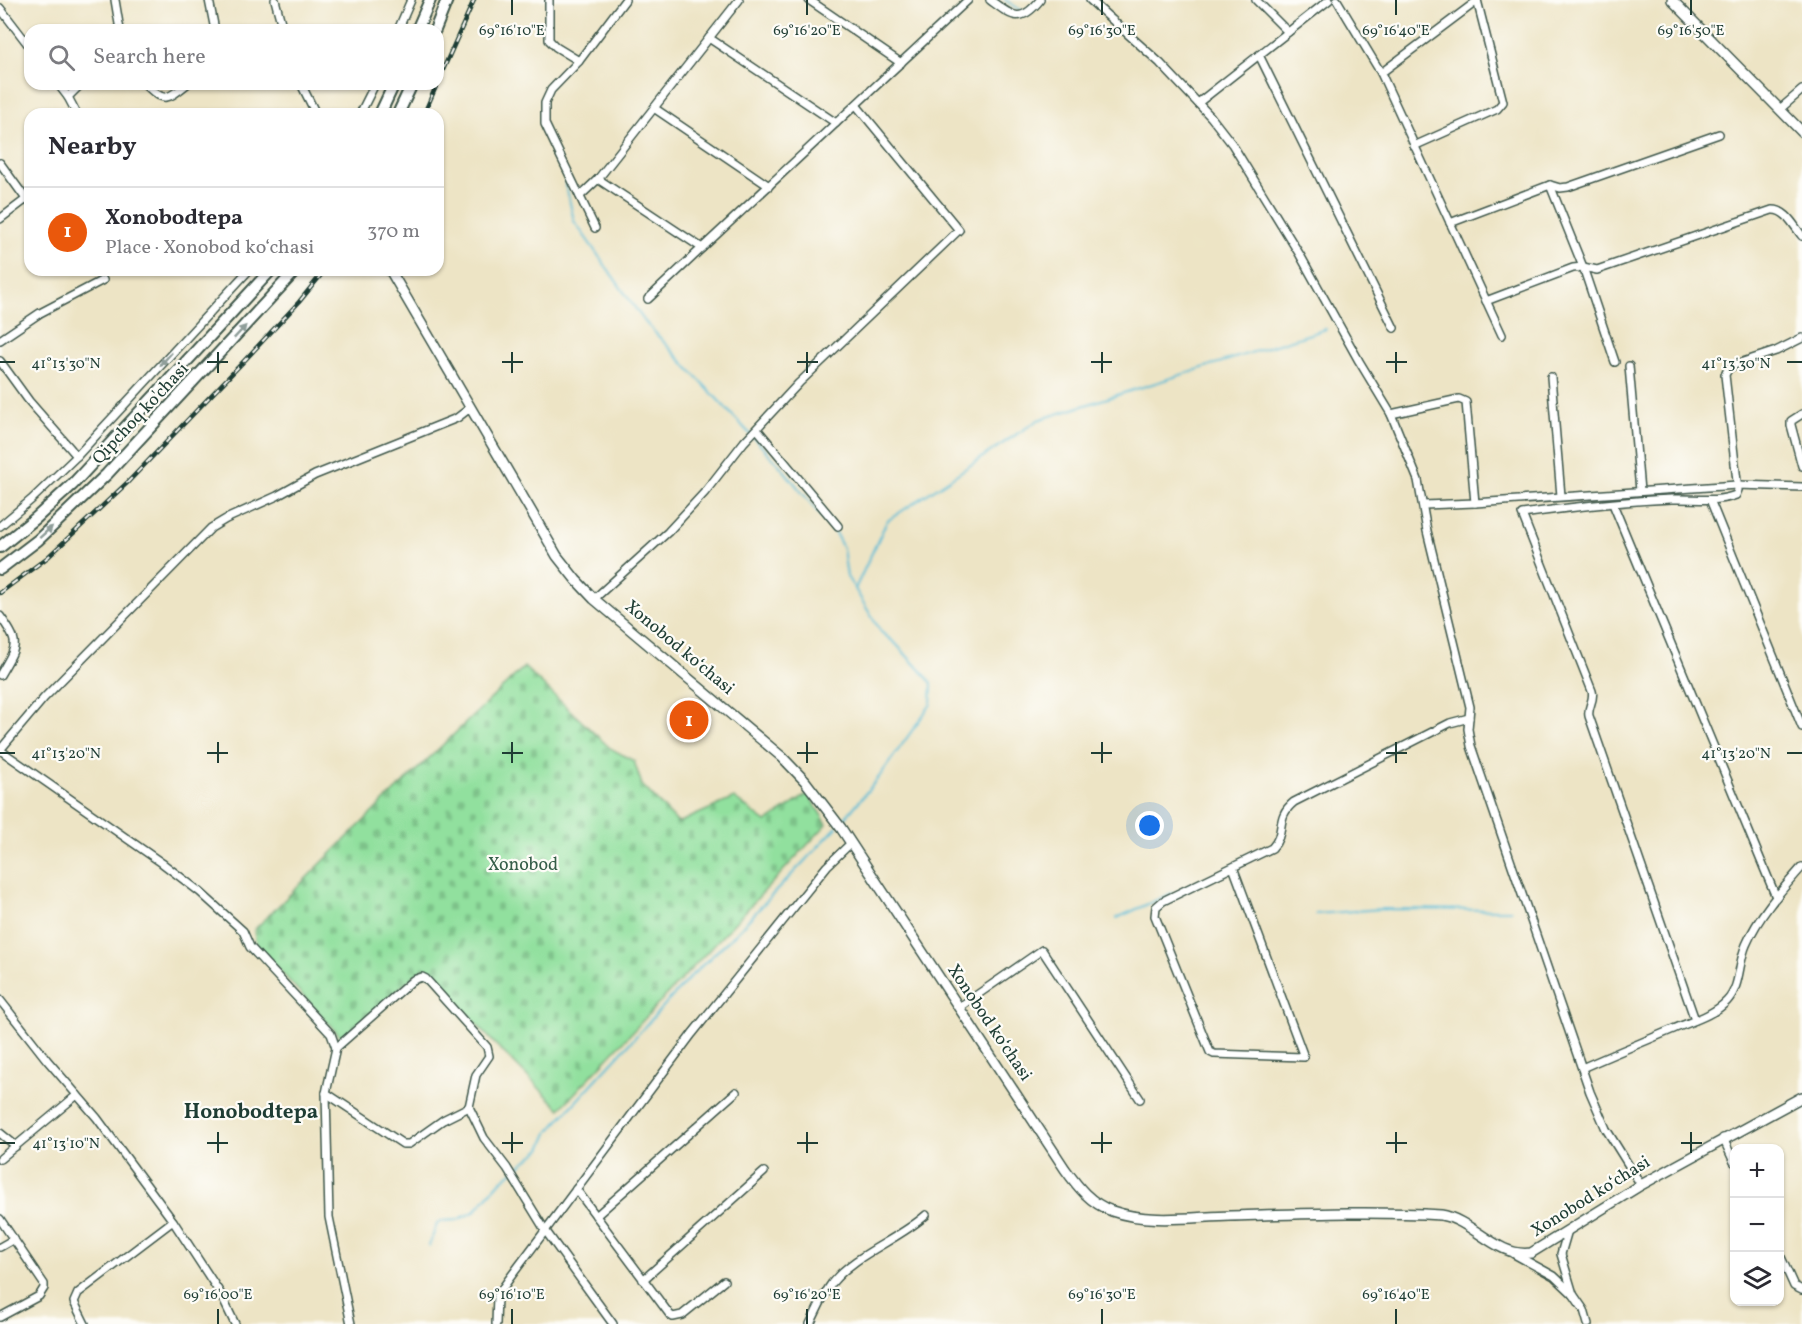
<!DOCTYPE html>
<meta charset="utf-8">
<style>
:root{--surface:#fff;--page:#f7f7f7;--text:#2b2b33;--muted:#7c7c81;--line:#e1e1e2;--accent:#ea580c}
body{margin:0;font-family:Vollkorn,serif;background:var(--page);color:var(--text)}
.controls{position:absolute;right:18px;bottom:18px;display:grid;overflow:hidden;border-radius:12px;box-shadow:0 2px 4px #0004}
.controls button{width:54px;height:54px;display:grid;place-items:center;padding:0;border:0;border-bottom:2px solid var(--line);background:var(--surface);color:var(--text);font:30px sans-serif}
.you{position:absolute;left:1150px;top:826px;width:21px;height:21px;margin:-15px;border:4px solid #fff;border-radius:50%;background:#1a73e8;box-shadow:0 0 0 9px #1a73e833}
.badge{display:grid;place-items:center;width:39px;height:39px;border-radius:50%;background:var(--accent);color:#fff;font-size:20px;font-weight:700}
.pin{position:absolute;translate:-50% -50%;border:3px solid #fff;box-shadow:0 2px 6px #0006}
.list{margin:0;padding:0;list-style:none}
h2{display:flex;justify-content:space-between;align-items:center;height:78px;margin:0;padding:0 24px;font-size:26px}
h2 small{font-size:20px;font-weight:400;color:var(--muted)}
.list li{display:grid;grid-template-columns:39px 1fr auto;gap:18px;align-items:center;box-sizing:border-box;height:90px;padding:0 24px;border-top:2px solid var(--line)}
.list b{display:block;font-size:22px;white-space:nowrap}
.list p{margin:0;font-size:20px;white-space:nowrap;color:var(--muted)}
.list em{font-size:20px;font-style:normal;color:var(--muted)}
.icon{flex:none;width:33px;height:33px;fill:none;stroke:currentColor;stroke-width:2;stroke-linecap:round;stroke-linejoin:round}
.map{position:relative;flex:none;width:1802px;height:1324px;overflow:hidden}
.search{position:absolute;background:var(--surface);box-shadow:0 2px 4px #0004;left:24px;top:24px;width:420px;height:66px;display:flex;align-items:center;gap:15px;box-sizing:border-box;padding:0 21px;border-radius:18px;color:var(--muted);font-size:22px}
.panel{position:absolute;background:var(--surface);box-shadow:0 2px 4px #0004;left:24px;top:108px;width:420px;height:168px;border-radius:18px}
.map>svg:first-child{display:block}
.cemetery{fill:url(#cemetery-stones);stroke:#588e69;stroke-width:1.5}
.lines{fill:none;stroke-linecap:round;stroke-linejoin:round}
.stream{stroke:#57bbd6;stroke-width:2}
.street-casing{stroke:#3e564a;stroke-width:10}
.secondary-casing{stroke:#3e564a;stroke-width:12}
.primary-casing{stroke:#3e564a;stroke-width:14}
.street{stroke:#fff;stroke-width:7}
.secondary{stroke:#fff;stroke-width:9}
.primary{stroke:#fff;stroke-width:10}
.rail-casing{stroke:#1f3d34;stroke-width:4.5}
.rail{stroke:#fdfcf7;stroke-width:2;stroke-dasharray:7;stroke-linecap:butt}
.oneway{fill:#8f9e9a}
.ticks{fill:none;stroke:#1f3d34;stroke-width:2}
.labels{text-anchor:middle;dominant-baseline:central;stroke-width:4.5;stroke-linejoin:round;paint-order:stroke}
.street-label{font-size:18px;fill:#1f3d34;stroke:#fdfcf7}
.park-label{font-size:18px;fill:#365e49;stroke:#fdfcf7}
.quarter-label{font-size:21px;font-weight:bold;fill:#1f3d34;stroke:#fdfcf7}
.ticks-label{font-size:15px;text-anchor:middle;fill:#1f3d34;stroke:#fdfcf7;stroke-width:4.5;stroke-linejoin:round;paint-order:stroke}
</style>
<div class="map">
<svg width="1802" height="1324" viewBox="0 0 1802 1324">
<defs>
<pattern id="cemetery-stones" width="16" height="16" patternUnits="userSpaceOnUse" patternTransform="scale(1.5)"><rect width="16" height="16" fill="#91e09e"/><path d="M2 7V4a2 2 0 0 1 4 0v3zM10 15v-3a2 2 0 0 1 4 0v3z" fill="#7dc189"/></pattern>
</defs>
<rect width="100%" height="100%" fill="#fdfcf7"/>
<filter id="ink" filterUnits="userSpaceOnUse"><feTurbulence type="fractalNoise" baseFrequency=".0167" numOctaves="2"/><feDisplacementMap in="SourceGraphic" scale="12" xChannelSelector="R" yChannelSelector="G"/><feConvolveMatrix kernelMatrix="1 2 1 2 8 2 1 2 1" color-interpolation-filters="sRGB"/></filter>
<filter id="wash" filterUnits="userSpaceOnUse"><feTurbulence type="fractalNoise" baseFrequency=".008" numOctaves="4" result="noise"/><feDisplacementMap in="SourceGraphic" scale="24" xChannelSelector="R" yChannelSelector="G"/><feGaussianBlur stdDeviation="1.35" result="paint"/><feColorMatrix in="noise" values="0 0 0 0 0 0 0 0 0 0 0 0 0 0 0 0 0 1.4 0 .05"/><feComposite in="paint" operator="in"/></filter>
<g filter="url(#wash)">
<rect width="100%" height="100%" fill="#ede4c5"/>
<path class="cemetery" d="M524,667L610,748L634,761L642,785L678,823L734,798L766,822L808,794L827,824L560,1109L494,1043L424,967L342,1038L256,945L254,930L377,808Z"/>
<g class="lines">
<g class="stream">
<path d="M1005,0L1024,12"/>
<path d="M565,181L574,221L645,322L782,468L835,533L843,548L847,577L855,589"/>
<path d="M841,823L879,777L931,704L932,683L896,644L881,632L855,589L887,521L1038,420L1326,329"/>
<path d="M1316,914L1381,909L1511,910"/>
<path d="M1117,918L1172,893"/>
<path d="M429,1246L437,1224L442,1221L457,1220L474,1212L501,1181L541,1149L549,1131L692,975L735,934L837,827"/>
</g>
</g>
</g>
<g filter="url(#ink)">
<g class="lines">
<g class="street-casing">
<g id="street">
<path d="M115,0L120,30"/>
<path d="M209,0L215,30"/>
<path d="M275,0L283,30"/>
<path d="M549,0V40L556,47L579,61"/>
<path d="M809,0L901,63"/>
<path d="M990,0C1012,16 1020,25 1040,0"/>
<path d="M1090,0L1160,63L1211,117L1232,144L1300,255L1359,361L1391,414L1418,480L1427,531L1470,707L1468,729L1471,746L1590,1092L1606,1129L1641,1185"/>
<path d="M1256,0L1288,32"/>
<path d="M1337,0L1381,73L1502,335"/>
<path d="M0,8L30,47"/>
<path d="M261,30L282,25"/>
<path d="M398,30L411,0"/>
<path d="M709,38L836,123"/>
<path d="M1259,55L1394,328"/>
<path d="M1381,73L1477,1"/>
<path d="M58,84L68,97L77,114"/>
<path d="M145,84C164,103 167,100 187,84"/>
<path d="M301,84L316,114"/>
<path d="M68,97L81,84"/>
<path d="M1198,103L1329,0"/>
<path d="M654,108L769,186"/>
<path d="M1780,109L1802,90"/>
<path d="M360,114L375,84"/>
<path d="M1414,146L1497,109L1503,102L1477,0"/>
<path d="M0,163L26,199"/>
<path d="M598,179L702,248L968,0"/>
<path d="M1550,185L1583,267L1615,362"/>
<path d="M580,196L598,179L739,0"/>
<path d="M0,219L29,197"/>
<path d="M1450,223L1550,185L1560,188L1568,187L1719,134"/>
<path d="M595,228L545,124V103L551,90L579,61L625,0"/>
<path d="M648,299L702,248"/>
<path d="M1486,301L1573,268L1583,267L1597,270L1772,210C1786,209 1794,226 1802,236"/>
<path d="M0,340L40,313L103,280"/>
<path d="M0,361L29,401L77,456"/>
<path d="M1629,366L1640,491"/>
<path d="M1551,377L1561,496"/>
<path d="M1391,414L1459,399L1466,402L1475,503"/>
<path d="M1802,414L1791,421V425L1802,466"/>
<path d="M757,429L838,526"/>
<path d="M1711,502L1802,727"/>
<path d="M1613,504L1776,897"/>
<path d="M1424,505L1475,503L1737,485L1802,487"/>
<path d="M0,526L31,500L77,456L249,270"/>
<path d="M594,599L668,532L705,492L744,442L799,383L959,230L856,105"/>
<path d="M0,616C21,645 17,645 0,675"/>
<path d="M0,750L162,863L200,892L243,931L250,947L331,1034L336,1048L326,1093L329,1217L351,1324"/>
<path d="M0,750L44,698L211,528L226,519L277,496L315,475L457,418L470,408"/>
<path d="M1233,867L1304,1057L1214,1054L1210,1052L1155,916L1156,907L1163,901L1272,848C1287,832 1274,818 1294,802L1450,723L1469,718"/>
<path d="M0,1000L47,1060L97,1118L173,1221L220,1293L235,1324"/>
<path d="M958,1008L1042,950L1140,1099"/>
<path d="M1695,1020L1589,716C1587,707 1595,700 1592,691L1522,514C1572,507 1621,501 1672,499C1694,498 1715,503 1736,495L1738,490L1725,375L1728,369L1734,365L1776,351L1802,338"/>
<path d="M1582,1068C1611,1055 1641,1043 1671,1030C1689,1022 1713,1016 1727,1001C1741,986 1738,963 1746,945C1759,915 1780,892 1802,867"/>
<path d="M326,1093L403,1144H409L443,1120L469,1107L476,1075L489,1056L487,1047L426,979L422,977L413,980L336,1048"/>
<path d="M469,1107L484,1138L507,1168L545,1230L613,1324"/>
<path d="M0,1133L16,1146"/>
<path d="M1723,1138L1734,1162"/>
<path d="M0,1159L77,1095"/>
<path d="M576,1189L670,1315L673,1317L682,1315L724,1281"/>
<path d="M596,1216L736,1092"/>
<path d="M0,1219L44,1284V1288L39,1296L0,1317"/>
<path d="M0,1247L14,1239"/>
<path d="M1514,1254L1554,1276L1573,1294L1561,1254L1568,1230"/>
<path d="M1780,1255L1794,1286L1802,1290"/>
<path d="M643,1280L764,1172"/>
<path d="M1573,1294L1584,1310L1588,1324"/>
<path d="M85,1324L74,1302L78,1293L173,1221"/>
<path d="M496,1324L497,1296L509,1279L692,1034L827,866L851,843"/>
<path d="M810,1324C817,1311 823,1295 832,1283C855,1254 898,1240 926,1215"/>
</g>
</g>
<g class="secondary-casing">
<g id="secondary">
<path d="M1672,0L1802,132"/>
<path d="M390,270L531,511L557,556L576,580L594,599L782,757L805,781L841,828L1065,1169C1078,1187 1090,1203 1112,1211C1149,1224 1192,1217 1230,1216C1300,1214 1371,1211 1441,1215C1473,1220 1497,1258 1531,1253L1641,1185L1802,1097"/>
</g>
</g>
<g class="primary-casing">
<g id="primary">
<path d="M417,30L430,0"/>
<path d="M435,30L447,0"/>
<path d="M380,114L394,84"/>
<path d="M398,114L412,84"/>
<path d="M0,547L36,518L73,484L271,270"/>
<path d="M0,569L38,540L107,474L296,270"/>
</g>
</g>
<use href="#street" class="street"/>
<use href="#secondary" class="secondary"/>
<use href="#primary" class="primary"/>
<g class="rail-casing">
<g id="rail">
<path d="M438,81L474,0"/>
<path d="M424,114L437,84"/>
<path d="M0,593L48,557L128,482L244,361L299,302L325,270"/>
</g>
</g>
<use href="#rail" class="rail"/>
</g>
<defs><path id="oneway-solid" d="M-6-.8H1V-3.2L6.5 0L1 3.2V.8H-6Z" transform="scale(1.5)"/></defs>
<g class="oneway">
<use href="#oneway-solid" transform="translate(240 332) rotate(-47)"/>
<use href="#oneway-solid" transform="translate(166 359) rotate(132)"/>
<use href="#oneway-solid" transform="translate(46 532) rotate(-42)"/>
</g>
</g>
<path class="ticks" d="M512,0V15M807,0V15M1102,0V15M1396,0V15M1691,0V15M218,352V373M512,352V373M807,352V373M1102,352V373M1396,352V373M0,362H15M207,362H228M502,362H523M797,362H818M1091,362H1112M1386,362H1407M1787,362H1802M218,742V763M512,742V763M807,742V763M1102,742V763M1396,742V763M0,753H15M207,753H228M502,753H523M797,753H818M1091,753H1112M1386,753H1407M1787,753H1802M218,1132V1153M512,1132V1153M807,1132V1153M1102,1132V1153M1396,1132V1153M1691,1132V1153M0,1143H15M207,1143H228M502,1143H523M797,1143H818M1091,1143H1112M1386,1143H1407M1681,1143H1702M218,1309V1324M512,1309V1324M807,1309V1324M1102,1309V1324M1396,1309V1324"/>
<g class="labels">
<g class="street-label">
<text transform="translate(141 414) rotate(-47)">Qipchoq ko'chasi</text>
<text transform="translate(679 648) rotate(40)">Xonobod koʻchasi</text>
<text transform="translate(989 1023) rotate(56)">Xonobod koʻchasi</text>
<text transform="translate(1591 1197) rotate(-32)">Xonobod koʻchasi</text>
</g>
<g class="park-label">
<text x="523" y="865">Xonobod</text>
</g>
<g class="quarter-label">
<text x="251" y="1112">Honobodtepa</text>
</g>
</g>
<g class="ticks-label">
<text x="512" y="35">69°16'10"E</text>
<text x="807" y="35">69°16'20"E</text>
<text x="1102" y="35">69°16'30"E</text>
<text x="1396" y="35">69°16'40"E</text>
<text x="1691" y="35">69°16'50"E</text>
<text x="66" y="368">41°13'30"N</text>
<text x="1736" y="368">41°13'30"N</text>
<text x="66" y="758">41°13'20"N</text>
<text x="1736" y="758">41°13'20"N</text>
<text x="66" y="1148">41°13'10"N</text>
<text x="218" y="1299">69°16'00"E</text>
<text x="512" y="1299">69°16'10"E</text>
<text x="807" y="1299">69°16'20"E</text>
<text x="1102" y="1299">69°16'30"E</text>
<text x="1396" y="1299">69°16'40"E</text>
</g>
</svg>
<div class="controls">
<button>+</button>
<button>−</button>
<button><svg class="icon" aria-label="layers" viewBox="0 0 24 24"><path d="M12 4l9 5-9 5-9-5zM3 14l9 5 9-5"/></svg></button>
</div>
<div class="you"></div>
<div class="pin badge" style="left:689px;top:720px">1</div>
<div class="search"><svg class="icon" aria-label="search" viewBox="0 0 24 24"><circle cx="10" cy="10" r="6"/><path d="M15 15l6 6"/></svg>Search here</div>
<section class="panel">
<h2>Nearby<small></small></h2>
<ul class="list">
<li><span class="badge">1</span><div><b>Xonobodtepa</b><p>Place · Xonobod koʻchasi</p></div><em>370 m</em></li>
</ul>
</section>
</div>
